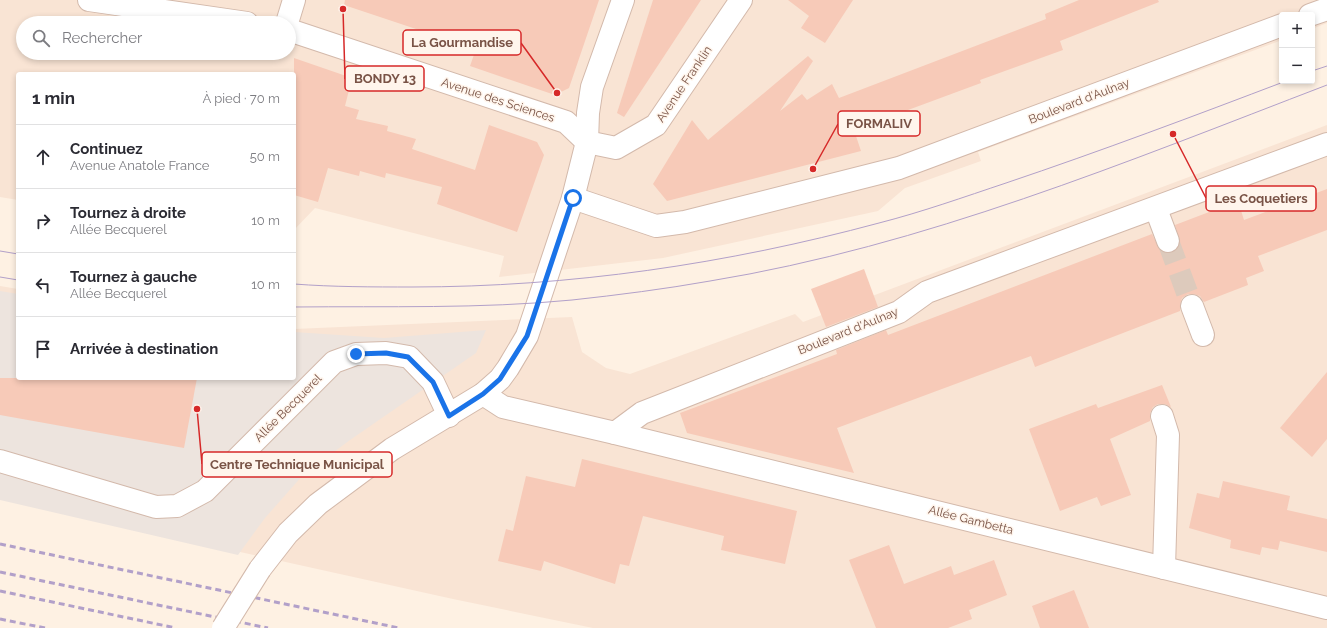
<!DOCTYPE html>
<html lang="fr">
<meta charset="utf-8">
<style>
:root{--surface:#fff;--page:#f2f2f3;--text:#2b2b33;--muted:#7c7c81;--line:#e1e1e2}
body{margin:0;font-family:Raleway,sans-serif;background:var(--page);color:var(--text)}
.controls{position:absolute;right:12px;top:12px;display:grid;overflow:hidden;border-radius:4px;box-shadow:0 2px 6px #0003}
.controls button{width:36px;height:36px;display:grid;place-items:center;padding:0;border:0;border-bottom:1px solid var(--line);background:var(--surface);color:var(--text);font:20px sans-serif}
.stop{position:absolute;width:12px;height:12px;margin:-9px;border:3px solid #1a73e8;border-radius:50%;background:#fff}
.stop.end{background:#1a73e8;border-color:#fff;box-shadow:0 1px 4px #0008}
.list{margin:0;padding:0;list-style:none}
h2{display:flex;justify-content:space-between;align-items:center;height:52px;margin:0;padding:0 16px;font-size:17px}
h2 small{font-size:13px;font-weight:400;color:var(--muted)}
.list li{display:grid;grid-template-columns:26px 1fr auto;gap:12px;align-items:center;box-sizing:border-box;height:64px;padding:0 16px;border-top:1px solid var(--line)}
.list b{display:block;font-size:15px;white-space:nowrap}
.list p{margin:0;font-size:13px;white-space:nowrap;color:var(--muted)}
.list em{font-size:13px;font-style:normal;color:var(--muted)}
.icon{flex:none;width:22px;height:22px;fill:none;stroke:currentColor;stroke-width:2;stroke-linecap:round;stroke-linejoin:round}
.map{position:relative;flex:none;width:1327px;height:628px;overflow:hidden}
.search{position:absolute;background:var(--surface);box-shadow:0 2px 6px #0003;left:16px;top:16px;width:280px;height:44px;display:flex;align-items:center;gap:10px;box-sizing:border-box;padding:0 14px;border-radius:22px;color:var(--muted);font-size:15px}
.panel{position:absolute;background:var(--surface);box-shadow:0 2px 6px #0003;left:16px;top:72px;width:280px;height:308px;border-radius:4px}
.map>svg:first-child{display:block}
.residential{fill:#f9e4d4;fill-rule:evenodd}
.industrial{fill:#ede4de}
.building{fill:#f7cab8}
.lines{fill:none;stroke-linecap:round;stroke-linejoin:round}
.minor-tunnel{stroke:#ddcabc;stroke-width:22;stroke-dasharray:22 11;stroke-linecap:butt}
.minor-casing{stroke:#d3b9ab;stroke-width:24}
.minor{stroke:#fff;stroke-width:22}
.tram{stroke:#b2a0c9;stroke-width:1}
.rail{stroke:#b2a0c9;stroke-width:3;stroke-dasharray:6 4;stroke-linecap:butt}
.minor-bridge-casing{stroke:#d3b9ab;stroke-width:24;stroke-linecap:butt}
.minor-bridge{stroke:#fff;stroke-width:22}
.route{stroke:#1a73e8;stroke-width:5}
.labels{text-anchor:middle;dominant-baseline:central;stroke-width:3;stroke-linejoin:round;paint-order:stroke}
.street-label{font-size:12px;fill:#795346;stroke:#fff5ec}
.leader{fill:none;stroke:#d62828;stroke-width:1.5}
.callout-dot{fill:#d62828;stroke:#fff5ec;stroke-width:1.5}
.callout{fill:#fff5ec;stroke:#d62828;stroke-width:1.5}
.callout-label{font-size:13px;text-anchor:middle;font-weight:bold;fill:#795346}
</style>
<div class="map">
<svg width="1327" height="628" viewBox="0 0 1327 628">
<rect width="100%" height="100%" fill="#fef1e3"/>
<g class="residential">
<path d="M0,0H1327V23L1312,29V15H1282V40L978,152L981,161L905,188L878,211L663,258L499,277L504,256L315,208L294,230V74H18V200L0,197ZM23,23H289V53H23Z"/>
<path d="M1327,125V628H593L453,599L0,499V286L18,289V378H294V329L572,317L582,352L606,368L630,374L795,314L803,322Z"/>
</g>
<path class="industrial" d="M0,291L18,294V378H294V332L384,338L486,330L476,353L350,440L303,475L265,518L238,555L0,500Z"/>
<g class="building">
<path d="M345,0H599L569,88L555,95L470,66L476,49L344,5Z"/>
<path d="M653,0H701L624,117L617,113Z"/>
<path d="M788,0H853L825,43L801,28L809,16Z"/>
<path d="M1079,0H1158L1159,2L1060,41L1063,50L980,80L981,83L854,130L861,151L667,201L653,184L692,120L708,140L808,56L813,61L780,111L802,94L807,100L832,84L839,98L1046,19L1045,14Z"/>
<path d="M294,58L352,78L345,106L359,110L356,119L388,126L387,131L416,139L412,149L475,170L489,125L537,142L544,155L517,232L437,204L442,187L386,173L385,178L360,171L359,176L328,168L318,202L294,195Z"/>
<path d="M1327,189V230L1258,256L1264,271L1246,278L1248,285L1204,302L1200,296L1194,294H1188L1182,298L1180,304V311L1035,367L1031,356L837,428L854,473L687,433L680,413L837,354L836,350L886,330L888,335L1152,234L1160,250L1166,253H1172L1177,249L1180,243L1175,225L1238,201L1244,220Z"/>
<path d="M864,269L878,307L826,327L811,289Z"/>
<path d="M1327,372V439L1312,457L1280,428Z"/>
<path d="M0,378H197L184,448L0,415Z"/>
<path d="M1162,385L1171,407L1165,404H1158L1153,407L1150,413V421L1110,439L1131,495L1101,506L1097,497L1060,511L1029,429L1096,404L1098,408Z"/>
<path d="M582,459L797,511L785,564L721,550L724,536L643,516L629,566L620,564L615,584L544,561L541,571L498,561L506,529L513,531L526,476L575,487Z"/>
<path d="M1223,481L1290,496L1287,510L1327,519V552L1280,541L1278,550L1262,547L1260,555L1230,548L1231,540L1189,528L1197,493L1219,498Z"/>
<path d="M889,545L904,584L951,566L954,575L994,560L1007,595L969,610L972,619L948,628H876L849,560Z"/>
<path d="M1074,590L1089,628H1040L1032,606Z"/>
</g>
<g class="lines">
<path class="minor-tunnel" d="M1168,241L1192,306"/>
<g class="minor-casing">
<g id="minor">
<path d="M89,0L247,23"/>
<path d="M1310,15L1327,9"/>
<path d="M287,23L294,0"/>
<path d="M289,30L566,122L587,142L616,148L656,125L741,0"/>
<path d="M573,198L656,226L685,222L899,168L1282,25"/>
<path d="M1156,209L1168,241"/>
<path d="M1192,306L1203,335"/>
<path d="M483,394L503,407L615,433L642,413L899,312L927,292L1327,144"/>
<path d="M1162,416L1168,435L1164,568"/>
<path d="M615,433L1327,608"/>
<path d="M0,461L156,507L177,506L205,491L334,362L356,354L386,353L409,357L433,382L449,416"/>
<path d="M260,569L288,533L318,504L392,449L483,394L500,379L508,368L527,336L573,198L587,142L588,113L592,87L623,0"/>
</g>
</g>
<use href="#minor" class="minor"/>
<g class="tram">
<path d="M1312,71L1327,66"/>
<path d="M0,251L18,254"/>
<path d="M0,277L18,280"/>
<path d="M294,284C333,287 373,287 412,287C570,287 727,264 879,223C922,212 964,197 1006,183C1101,151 1194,116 1286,81"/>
<path d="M294,307C387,306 480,309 572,300C618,295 665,289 710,281C924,246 1126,162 1327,85"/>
</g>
<g class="rail">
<path d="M0,544L399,628"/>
<path d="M0,572L268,628"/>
<path d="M0,591L176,628"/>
<path d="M0,619L45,628"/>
</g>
<g class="minor-bridge-casing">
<path id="minor-bridge" d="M223,628L260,569"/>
</g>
<use href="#minor-bridge" class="minor-bridge"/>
</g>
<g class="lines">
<path class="route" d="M356,354L386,353L408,357L433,382L449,416L483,394L500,379L527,336L573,198"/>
</g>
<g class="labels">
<g class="street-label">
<text transform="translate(684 84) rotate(-56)">Avenue Franklin</text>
<text transform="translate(498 100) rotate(18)">Avenue des Sciences</text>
<text transform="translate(1079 101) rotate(-21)">Boulevard d'Aulnay</text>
<text transform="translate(848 331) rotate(-22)">Boulevard d'Aulnay</text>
<text transform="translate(288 408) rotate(-45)">Allée Becquerel</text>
<text transform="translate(971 520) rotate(14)">Allée Gambetta</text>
</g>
</g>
<path class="leader" d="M557 93L521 43M343 9L345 79M813 169L838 124M1173 134L1206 198M197 409L202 464"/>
<g class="callout-dot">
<circle cx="557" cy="93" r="4"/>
<circle cx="343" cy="9" r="4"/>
<circle cx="813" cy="169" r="4"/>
<circle cx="1173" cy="134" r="4"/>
<circle cx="197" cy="409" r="4"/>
</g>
<g class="callout">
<rect x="403" y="30" width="118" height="25" rx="4"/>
<rect x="345" y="66" width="79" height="25" rx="4"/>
<rect x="838" y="111" width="82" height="25" rx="4"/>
<rect x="1206" y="186" width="110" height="25" rx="4"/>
<rect x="202" y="452" width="190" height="25" rx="4"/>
</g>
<g class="callout-label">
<text x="462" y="47">La Gourmandise</text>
<text x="385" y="83">BONDY 13</text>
<text x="879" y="128">FORMALIV</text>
<text x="1261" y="203">Les Coquetiers</text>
<text x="297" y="469">Centre Technique Municipal</text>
</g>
</svg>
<div class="controls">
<button>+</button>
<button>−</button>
</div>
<div class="stop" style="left:573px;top:198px"></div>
<div class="stop end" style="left:356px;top:354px"></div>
<div class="search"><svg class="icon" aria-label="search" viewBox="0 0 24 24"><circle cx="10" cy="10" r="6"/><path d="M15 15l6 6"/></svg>Rechercher</div>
<section class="panel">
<h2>1 min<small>À pied · 70 m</small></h2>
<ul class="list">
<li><svg class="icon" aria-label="ahead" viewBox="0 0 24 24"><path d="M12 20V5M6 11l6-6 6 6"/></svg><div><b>Continuez</b><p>Avenue Anatole France</p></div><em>50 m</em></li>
<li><svg class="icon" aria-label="right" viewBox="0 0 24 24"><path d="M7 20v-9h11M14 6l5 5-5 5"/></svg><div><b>Tournez à droite</b><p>Allée Becquerel</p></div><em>10 m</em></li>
<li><svg class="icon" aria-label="left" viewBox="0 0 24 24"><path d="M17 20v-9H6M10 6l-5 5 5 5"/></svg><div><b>Tournez à gauche</b><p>Allée Becquerel</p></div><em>10 m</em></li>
<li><svg class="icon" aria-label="arrive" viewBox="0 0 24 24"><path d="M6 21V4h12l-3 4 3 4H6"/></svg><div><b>Arrivée à destination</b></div></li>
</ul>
</section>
</div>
